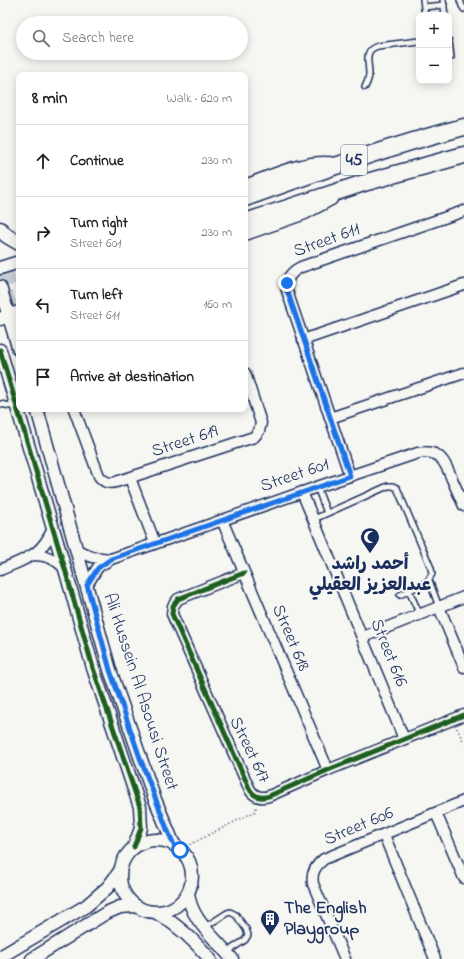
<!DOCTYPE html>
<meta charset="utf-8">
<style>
:root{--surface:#fff;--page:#f6f6f6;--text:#222;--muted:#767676;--line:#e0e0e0}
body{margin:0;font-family:"Indie Flower","Playpen Sans Arabic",sans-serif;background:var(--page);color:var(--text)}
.controls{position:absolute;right:12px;top:12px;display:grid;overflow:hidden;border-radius:8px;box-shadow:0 2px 10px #0003}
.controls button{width:36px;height:36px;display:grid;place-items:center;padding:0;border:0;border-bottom:1px solid var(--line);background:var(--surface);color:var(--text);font:20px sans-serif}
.stop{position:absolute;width:12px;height:12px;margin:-9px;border:3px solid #1a73e8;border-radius:50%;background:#fff}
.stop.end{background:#1a73e8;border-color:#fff;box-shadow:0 1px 4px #0008}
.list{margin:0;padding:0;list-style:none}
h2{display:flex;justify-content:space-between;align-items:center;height:52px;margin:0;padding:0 16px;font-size:17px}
h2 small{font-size:13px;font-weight:400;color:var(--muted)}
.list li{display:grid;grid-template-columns:26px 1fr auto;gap:12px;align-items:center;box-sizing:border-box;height:72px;padding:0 16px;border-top:1px solid var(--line)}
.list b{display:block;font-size:15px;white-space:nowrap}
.list p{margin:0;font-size:13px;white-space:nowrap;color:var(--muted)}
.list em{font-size:13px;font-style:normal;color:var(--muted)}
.icon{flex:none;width:22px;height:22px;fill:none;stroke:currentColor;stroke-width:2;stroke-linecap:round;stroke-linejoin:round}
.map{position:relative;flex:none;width:464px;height:959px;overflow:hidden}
.search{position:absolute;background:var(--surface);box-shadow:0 2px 10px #0003;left:16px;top:16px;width:232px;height:44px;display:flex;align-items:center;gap:10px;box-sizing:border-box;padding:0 14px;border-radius:22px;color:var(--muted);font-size:15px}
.panel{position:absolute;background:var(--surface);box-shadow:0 2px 10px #0003;left:16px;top:72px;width:232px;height:340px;border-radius:8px}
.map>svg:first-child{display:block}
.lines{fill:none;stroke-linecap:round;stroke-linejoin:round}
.primary-tunnel{stroke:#caced4;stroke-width:16;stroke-dasharray:16 8;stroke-linecap:butt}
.service-casing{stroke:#1b2f5e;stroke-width:8}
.minor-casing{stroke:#1b2f5e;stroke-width:13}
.tertiary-casing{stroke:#1b2f5e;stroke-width:15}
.secondary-casing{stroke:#1b2f5e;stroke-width:17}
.primary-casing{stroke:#1b2f5e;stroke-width:19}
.path{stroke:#1b2f5e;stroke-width:1.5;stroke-dasharray:1 3;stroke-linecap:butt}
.service{stroke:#f6f6f2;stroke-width:5}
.minor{stroke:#f6f6f2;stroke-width:10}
.tertiary{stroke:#f6f6f2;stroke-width:12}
.secondary{stroke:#f6f6f2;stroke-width:14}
.primary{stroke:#f6f6f2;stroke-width:16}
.cycleway-casing{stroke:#f6f6f2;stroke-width:8}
.cycleway{stroke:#1b5e20;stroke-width:5}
.route{stroke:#1a73e8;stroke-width:5}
.labels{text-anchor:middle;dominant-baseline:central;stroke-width:4;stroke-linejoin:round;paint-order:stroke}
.shield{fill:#f6f6f2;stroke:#5d6b8a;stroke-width:1}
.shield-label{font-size:17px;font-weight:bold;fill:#1b2f5e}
.street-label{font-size:18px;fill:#1b2f5e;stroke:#f6f6f2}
.poi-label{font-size:18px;font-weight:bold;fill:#1b2f5e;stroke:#f6f6f2}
</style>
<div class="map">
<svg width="464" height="959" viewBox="0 0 464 959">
<rect width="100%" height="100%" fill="#f6f6f2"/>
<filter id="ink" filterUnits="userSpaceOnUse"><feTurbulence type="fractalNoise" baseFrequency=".025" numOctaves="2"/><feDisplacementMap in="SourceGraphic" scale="8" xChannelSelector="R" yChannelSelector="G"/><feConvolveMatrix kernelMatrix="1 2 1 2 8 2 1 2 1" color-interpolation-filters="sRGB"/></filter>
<g filter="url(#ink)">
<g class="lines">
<g class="primary-tunnel">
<path d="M0,281L19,274"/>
<path d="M0,304L19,297"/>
</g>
<g class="service-casing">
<g id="service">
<path d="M423,0L425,15"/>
<path d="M443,0L445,15"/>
<path d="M460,0L462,6L464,9"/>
<path d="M424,7L444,5"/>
<path d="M449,41L451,57"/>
<path d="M365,87C367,83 369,79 369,74C369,62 363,50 378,46L419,41"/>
<path d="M0,404L17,407"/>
<path d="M317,487L327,513"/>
<path d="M314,519L388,486H393L397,488L431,568L432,574L427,582L400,595"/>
<path d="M429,580L439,607"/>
<path d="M409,591L420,615"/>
<path d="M205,927L227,913L230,912L236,915L246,929L248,935L245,940L227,952"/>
</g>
</g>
<g class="minor-casing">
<g id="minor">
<path d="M303,340L464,285"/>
<path d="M74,409L99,476C104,482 108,484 116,482L254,437L259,431L261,423L245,373"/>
<path d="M330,418L464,373"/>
<path d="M350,476L287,291C285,279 291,272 301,267L464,211"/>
<path d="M130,478L155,543"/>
<path d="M302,492L404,739"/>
<path d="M222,520L328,770"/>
<path d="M77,550L92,557L111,559"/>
<path d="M33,555C47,555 56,559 65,569"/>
<path d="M0,570C25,559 42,556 53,528"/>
<path d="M244,573L178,599L173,606L172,614L249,788C253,796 260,799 269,796L328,770L464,715"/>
<path d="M87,585L98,567L111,559L317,487L418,453C440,449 445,462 452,479C456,488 460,497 464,506"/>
<path d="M439,607L464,667"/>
<path d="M363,637L464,597"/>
<path d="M436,813L464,878"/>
<path d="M384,835L435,959"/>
<path d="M345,959L313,884C311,873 315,866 324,859L464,801"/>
</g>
</g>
<g class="tertiary-casing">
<g id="tertiary">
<path d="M245,186C272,176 307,159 335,164"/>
<path d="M245,234L305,213L331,199"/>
<path d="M0,268L19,262"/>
<path d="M0,287L19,350"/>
<path d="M0,319L19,312"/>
<path d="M0,350L65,569L93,668L140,807L141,828L134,847"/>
<path d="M37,409L110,670L154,797L174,845"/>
<circle cx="156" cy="876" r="36"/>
<path d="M188,893C191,921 216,938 232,959"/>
<path d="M157,913C178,925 194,940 210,959"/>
<path d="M0,957L86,906L108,887L120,871"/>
<path d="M32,959L106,913L120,907L135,906"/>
</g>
</g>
<g class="secondary-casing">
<path id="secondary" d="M0,229L7,236L19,243"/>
</g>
<g class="primary-casing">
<g id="primary">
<path d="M245,198C317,172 390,146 464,127"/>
<path d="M245,222L367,182L464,155"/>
</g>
</g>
<g class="path">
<path d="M457,728L464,743"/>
<path d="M183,848L256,811V806"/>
</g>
<use href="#service" class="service"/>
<use href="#minor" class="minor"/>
<use href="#tertiary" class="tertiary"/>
<use href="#secondary" class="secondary"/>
<use href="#primary" class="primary"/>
<g class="cycleway-casing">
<g id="cycleway">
<path d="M0,350L65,569L93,668L140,807L141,828L134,847"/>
<path d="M244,573L178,599L173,606L172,614L249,788C253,796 260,799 269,796L328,770L464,715"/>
</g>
</g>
<use href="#cycleway" class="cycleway"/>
</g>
</g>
<g class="lines" filter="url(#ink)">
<path class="route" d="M180,850L174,845L167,829L139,755L110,670L87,585L98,568L111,559L350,476L287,290V283"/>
</g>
<defs>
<g id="mosque-pin" transform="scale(1)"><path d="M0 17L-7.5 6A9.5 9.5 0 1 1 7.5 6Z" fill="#1b2f5e" stroke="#f6f6f2"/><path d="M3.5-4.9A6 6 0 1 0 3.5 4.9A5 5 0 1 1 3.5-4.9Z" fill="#fff"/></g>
<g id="building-pin" transform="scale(1)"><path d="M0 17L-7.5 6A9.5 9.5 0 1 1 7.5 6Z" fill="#1b2f5e" stroke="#f6f6f2"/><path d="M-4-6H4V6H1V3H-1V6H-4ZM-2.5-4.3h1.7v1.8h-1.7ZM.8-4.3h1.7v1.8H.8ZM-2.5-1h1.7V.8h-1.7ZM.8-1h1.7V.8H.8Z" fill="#fff"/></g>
</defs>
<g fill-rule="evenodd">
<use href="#mosque-pin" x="370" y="537"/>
<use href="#building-pin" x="270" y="919"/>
</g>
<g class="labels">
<rect class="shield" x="341" y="145" width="26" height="30" rx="3"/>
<g class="shield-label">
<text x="354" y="160">45</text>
</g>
<g class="street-label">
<text transform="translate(327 241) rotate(-20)">Street 611</text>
<text transform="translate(185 442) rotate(-18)">Street 619</text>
<text transform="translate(295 476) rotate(-19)">Street 601</text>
<text transform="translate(290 638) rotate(67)">Street 618</text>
<text transform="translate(388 653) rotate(68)">Street 616</text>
<text transform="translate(140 692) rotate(72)">Ali Hussein Al Asousi Street</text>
<text transform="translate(249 750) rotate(64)">Street 617</text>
<text transform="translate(359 827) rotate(-23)">Street 606</text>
</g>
<g class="poi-label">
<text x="370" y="565">أحمد راشد<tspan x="370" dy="21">عبدالعزيز العقيلي</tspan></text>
<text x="284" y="909" text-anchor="start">The English<tspan x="284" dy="21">Playgroup</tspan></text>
</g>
</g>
</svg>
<div class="controls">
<button>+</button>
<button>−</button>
</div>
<div class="stop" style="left:180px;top:850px"></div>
<div class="stop end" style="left:287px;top:283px"></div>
<div class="search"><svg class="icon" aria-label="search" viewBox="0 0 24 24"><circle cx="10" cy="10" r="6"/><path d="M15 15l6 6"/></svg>Search here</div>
<section class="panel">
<h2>8 min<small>Walk · 620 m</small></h2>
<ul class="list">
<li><svg class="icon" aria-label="ahead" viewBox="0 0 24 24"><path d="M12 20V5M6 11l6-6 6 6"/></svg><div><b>Continue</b></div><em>230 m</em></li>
<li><svg class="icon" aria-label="right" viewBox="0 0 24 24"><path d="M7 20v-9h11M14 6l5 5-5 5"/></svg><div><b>Turn right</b><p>Street 601</p></div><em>230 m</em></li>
<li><svg class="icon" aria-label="left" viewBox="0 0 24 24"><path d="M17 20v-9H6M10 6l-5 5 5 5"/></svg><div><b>Turn left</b><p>Street 611</p></div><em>160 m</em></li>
<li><svg class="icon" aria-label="arrive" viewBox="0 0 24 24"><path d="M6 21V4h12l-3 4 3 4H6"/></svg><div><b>Arrive at destination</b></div></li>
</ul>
</section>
</div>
